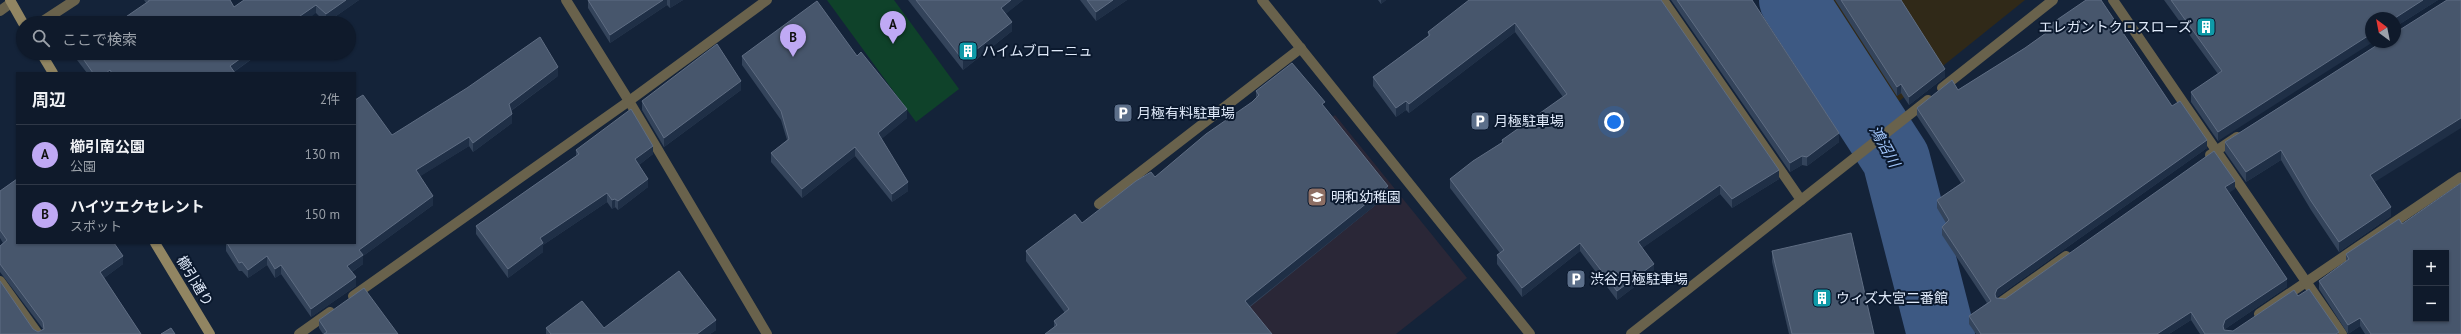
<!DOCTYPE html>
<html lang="ja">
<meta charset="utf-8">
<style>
:root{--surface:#0f1a2b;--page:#182333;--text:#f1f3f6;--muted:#9ba1a9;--line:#2f3847;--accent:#bfa9f4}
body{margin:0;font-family:"PT Sans","Noto Sans JP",sans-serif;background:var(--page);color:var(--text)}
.controls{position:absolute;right:12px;bottom:12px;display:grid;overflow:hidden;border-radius:0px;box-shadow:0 1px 3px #0004}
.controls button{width:36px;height:36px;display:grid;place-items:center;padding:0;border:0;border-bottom:1px solid var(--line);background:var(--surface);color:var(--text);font:20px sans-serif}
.compass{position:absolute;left:2365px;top:12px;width:36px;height:36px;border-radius:50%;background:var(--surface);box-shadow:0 1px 3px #0004;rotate:328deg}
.you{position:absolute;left:1614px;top:122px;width:14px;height:14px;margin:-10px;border:3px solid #fff;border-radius:50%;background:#1a73e8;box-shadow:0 0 0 6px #1a73e833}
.badge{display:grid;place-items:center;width:26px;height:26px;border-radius:50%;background:var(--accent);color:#111;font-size:13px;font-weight:700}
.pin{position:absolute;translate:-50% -33px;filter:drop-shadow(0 1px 2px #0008)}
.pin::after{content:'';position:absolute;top:21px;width:14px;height:12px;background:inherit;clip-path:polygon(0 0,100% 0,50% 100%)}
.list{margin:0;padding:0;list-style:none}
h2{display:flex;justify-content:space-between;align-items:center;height:52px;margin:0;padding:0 16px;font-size:17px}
h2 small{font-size:13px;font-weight:400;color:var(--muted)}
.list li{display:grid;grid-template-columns:26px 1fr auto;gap:12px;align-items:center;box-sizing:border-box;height:60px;padding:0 16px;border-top:1px solid var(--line)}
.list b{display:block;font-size:15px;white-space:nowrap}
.list p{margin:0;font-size:13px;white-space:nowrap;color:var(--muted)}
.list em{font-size:13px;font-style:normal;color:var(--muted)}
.icon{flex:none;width:22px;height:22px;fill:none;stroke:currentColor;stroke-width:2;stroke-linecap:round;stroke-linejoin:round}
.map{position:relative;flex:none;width:2461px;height:334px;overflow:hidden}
.search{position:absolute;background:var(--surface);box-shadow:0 1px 3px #0004;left:16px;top:16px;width:340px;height:44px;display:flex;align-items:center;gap:10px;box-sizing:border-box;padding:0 14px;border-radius:22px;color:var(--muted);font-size:15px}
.panel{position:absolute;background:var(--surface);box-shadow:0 1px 3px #0004;left:16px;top:72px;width:340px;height:172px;border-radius:0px}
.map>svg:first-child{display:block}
.industrial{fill:#302918}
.education{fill:#2a2737}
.green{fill:#0f422a}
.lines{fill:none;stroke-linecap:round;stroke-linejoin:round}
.river{stroke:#3d5983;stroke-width:68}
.lane{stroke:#69624c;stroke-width:10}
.street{stroke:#69624c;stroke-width:10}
.secondary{stroke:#918562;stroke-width:10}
.wall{fill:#34445b}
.shaded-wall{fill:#1f2f46}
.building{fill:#47566c;stroke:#5f6d83;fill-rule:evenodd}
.labels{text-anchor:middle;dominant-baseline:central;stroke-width:4;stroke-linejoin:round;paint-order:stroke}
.poi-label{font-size:14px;fill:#e1ebfb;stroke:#0b192e;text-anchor:start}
.street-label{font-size:14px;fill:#e1ebfb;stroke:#0b192e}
.water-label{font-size:15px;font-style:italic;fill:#a2c6fb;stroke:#0b192e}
</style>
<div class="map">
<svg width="2461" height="334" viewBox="0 0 2461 334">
<rect width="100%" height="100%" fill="#142339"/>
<path class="industrial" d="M1825,0H2025L1893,106Z"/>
<path class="education" d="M1335,115L1467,278L1396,334H1112L1091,307Z"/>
<path class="green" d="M827,0H894L959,89L916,122Z"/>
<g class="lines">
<path class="river" d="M1793,0L1896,159L1941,334"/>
<g class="lane">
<path d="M40,23L75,0"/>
<path d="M2210,155L2237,137"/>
<path d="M1099,204L1301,48"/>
<path d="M0,281L38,334"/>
<path d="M2001,302L2066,256"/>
<path d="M2259,314L2461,177"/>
</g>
<g class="street">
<path d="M566,0L629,101L767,334"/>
<path d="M1262,0L1530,334"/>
<path d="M1663,0L1801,200"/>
<path d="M2113,0L2342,334"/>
<path d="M0,11L11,3"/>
<path d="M1942,88L2053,0"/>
<path d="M353,296L629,101L767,0"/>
<path d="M299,334L330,312"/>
<path d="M1631,334L1928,100"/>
</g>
<g class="secondary">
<path d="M10,0L23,23"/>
<path d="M41,53L53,73"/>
<path d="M155,243L210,334"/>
</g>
</g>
<g class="wall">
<path d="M144,0H230L234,7L244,0H359L326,23L316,13L146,3Z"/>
<path d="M588,0H683L670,8L667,5L610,43L588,8Z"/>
<path d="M908,0H1023L1005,14L1012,31L963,70Z"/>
<path d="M1080,0H1127L1096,21Z"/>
<path d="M1378,0H1386L1381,4Z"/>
<path d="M1661,0L1779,179L1732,208L1720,194L1642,248L1654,272L1617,300L1580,251L1522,297L1497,264V255L1500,253L1450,188V179L1502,142V140L1563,97L1515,32L1409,113L1406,110L1396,117L1373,86V77L1428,36V32Z"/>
<path d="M1671,0H1752L1839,142L1807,166L1802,165L1790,172Z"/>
<path d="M1835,0H1901L1945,77L1909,105L1901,93L1897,96Z"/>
<path d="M2164,0H2438L2395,27V18H2371L2218,141L2191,102V92L2218,74Z"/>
<path d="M2045,28L2172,106L2207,148L1997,297V298L2005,299L2235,189L2229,192L2287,287L2225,329V330L2233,331L2298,296L2339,334H2200L2191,320L2169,334H1976L1969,324V316L1987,303L1942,235V227L1946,223L1937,208V200L1961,183L1917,116V108L1958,90L2025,48L2045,34Z"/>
<path d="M2382,42L2374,182L2391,216L2339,252L2311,210L2281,160L2246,182L2225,152V142Z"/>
<path d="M77,53H260L234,72L235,73H87L77,60Z"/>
<path d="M742,56H857L907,118L881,139L908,191L892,202L855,156L802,198L771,162V153L787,140L781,120L742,65Z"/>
<path d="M558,76L511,111L512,123L473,152L469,146L420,176L433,205L363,256V264L352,272L356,286L311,317L281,274L275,278L267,265L248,278L242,271H239L226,251V243H355L392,135Z"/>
<path d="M741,90L664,147L642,110V101Z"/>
<path d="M1256,91L1325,108L1388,195L1250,307L1054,327V321L1065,313L1026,261V251L1082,223L1155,177L1252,102L1256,98Z"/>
<path d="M576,150L653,154L639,165L648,187L618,210L615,207L612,209L607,202L543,245V252L508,278L476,234V226L576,156Z"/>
<path d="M0,191L123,264L104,278L141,334H0L33,329L38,332L43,329L0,272V246L3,243L0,238Z"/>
<path d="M2402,224L2461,334H2365L2360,326L2348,334L2319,289V281L2346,261V254Z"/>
<path d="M1772,251L1874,334H1789L1772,262Z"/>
<path d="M319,320L398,334H323L319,328Z"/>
<path d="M546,328H604L716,330L710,334H546Z"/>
</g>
<g class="shaded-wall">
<path d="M346,0H359L326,23V14Z"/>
<path d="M663,0H667V5L610,43V35Z"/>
<path d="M670,0H683L670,8Z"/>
<path d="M1011,0H1023L1001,18V8Z"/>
<path d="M1113,0H1127L1096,21V12Z"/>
<path d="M1381,0H1386L1381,4Z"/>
<path d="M2423,0H2438L2395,27V18Z"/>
<path d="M316,5V13L303,23H290Z"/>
<path d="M1012,22V31L963,70V60Z"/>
<path d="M1515,23V32L1409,113V104Z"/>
<path d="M2371,34V42H2373L2218,141V132Z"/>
<path d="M248,53H260L232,73L230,66Z"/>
<path d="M558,67V76L509,112V104Z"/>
<path d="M1945,69V77L1909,105V97Z"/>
<path d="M110,70V73H106Z"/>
<path d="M741,81V90L664,147V138Z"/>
<path d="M1901,84V93L1897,96V87Z"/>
<path d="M1406,101V110L1396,117V108Z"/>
<path d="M907,109V118L878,142V133Z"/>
<path d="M512,114V123L473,152V143Z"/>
<path d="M2461,118V128L2370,185V175Z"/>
<path d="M1839,133V142L1807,166V157Z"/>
<path d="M469,137V146L416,179V170Z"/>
<path d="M2207,140V148L1997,297L1995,302V294L1997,289Z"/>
<path d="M653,146V154L635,168V159Z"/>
<path d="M855,147V156L802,198V189Z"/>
<path d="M2281,150V160L2246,182V172Z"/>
<path d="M1802,156V165L1790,172V163Z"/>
<path d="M1779,170V179L1732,208V199Z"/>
<path d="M648,179V187L618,210V201Z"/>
<path d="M2235,181V189L2225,195V187Z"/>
<path d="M908,182V191L892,202V194Z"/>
<path d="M1720,185V194L1638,251V242Z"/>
<path d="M1388,186V195L1245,310V301Z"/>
<path d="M607,193V202L543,245V252L508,278V269L540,238Z"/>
<path d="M433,196V205L363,256V264L347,275V266L359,250Z"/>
<path d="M615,199V207L612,209V200Z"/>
<path d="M2391,207V216L2339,252V242Z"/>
<path d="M1580,243V251L1522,297V288Z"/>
<path d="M123,256V264L100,281V272Z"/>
<path d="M267,256V265L248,278V270Z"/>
<path d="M1654,264V272L1617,300V291Z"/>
<path d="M281,265V274L275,278V269Z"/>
<path d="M356,277V286L311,317V309Z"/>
<path d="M2287,279V287L2225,329L2223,334V326L2225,320Z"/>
<path d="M2191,312V320L2169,334H2157Z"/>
<path d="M2360,318V326L2348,334V325Z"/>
<path d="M716,320V330L710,334H697Z"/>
</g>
<g class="building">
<path d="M149,0H230L234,7L244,0H346L326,14L316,5L290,23H117L149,1Z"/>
<path d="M588,0H663L610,35Z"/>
<path d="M916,0H1011L1001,8L1012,22L963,60Z"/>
<path d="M1087,0H1113L1096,12Z"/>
<path d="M1469,0H1661L1779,170L1732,199L1720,185L1638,242L1654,264L1617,291L1580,243L1522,288L1497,255L1504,250L1450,179L1473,161L1503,142L1502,140L1567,94L1515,23L1409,104L1406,101L1396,108L1373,77L1430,35L1428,32Z"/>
<path d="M1677,0H1752L1839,133L1807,157L1802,156L1790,163Z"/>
<path d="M1841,0H1901L1945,69L1909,97L1901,84L1897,87Z"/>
<path d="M2086,0H2101L2172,106L2180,101L2207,140L1997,289L1995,294L1996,298L2005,299L2214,151L2235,181L2225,187L2287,279L2225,320L2223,326L2224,330L2233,331L2294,290L2298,296L2309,289L2339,332L2336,334H2205L2191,312L2157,334H1981L1969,316L1991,301L1942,227L1949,220L1937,200L1965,181L1917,108L1952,80L1958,90L2025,48L2046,33L2045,28Z"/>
<path d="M2171,0H2423L2395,18H2371V34L2218,132L2191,92L2222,71Z"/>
<path d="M2447,0H2461V118L2370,175L2391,207L2339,242L2311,201L2281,150L2246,172L2225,142L2382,42H2395V31H2398Z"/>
<path d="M817,1L857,56L861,52L907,109L878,133L908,182L892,194L855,147L802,189L771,153L789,139L781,111L742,56Z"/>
<path d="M540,37L558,67L509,104L512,114L473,143L469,137L416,170L433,196L359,250L363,255L347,266L356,277L311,309L281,265L275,269L267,256L248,270L242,262L239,263L227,243H355V100L363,95L392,135L467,88Z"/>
<path d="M717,44L741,81L664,138L642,101Z"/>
<path d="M79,53H248L230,66L235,73H112L110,70L106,73H93Z"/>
<path d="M1292,63L1325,102L1322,104L1388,186L1245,301L1272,334H1045L1057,325L1054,321L1069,309L1026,251L1075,214L1082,223L1136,181L1151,172L1155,177L1206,134L1252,102L1259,95L1256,91Z"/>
<path d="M631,109L653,146L635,159L648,179L618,201L615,199L612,200L607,193L540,238L543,243L508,269L476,226L579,154L576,150Z"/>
<path d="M17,179V243H114L123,256L100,272L141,334H0V281L33,329L38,332L44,329L43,322L0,264V246L7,240L0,230V191Z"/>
<path d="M2461,183V334H2371L2360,318L2348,325L2319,281L2349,259L2346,254L2399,219L2402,224ZM2416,253H2446V319H2416Z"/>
<path d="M1851,233L1874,334H1792L1772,251Z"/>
<path d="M679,271L716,320L697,334H551L546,328L582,301L604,328Z"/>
<path d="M364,288L398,334H324L327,332L319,320Z"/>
<path d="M171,328L175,334H161Z"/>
</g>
<defs>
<g id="building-square" transform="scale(1)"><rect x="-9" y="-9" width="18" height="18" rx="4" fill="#0f9aa8" stroke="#0b192e"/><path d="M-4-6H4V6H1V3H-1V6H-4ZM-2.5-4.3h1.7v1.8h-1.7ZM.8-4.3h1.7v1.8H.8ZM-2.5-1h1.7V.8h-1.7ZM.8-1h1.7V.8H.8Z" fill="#fff"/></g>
<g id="parking-square" transform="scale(1)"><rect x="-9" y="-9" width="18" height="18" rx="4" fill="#5c6f8a" stroke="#0b192e"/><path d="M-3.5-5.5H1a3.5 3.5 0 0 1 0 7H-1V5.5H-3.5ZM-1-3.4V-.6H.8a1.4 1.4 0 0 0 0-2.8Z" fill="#fff"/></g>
<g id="school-square" transform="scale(1)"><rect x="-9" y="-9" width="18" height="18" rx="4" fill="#8d6e63" stroke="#0b192e"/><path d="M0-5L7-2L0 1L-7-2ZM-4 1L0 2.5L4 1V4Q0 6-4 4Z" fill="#fff"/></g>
</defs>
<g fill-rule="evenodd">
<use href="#building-square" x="2206" y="27"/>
<use href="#building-square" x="968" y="51"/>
<use href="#parking-square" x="1123" y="113"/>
<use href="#parking-square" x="1480" y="121"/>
<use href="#school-square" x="1317" y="197"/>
<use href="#parking-square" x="1576" y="279"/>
<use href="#building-square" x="1822" y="298"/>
</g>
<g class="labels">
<g class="poi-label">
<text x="2192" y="27" text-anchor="end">エレガントクロスローズ</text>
<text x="982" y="51">ハイムブローニュ</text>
<text x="1137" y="113">月極有料駐車場</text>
<text x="1494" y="121">月極駐車場</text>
<text x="1331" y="197">明和幼稚園</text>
<text x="1590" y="279">渋谷月極駐車場</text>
<text x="1836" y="298">ウィズ大宮二番館</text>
</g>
<g class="street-label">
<text transform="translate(195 281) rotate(59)">櫛引通り</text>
</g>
<g class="water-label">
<text transform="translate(1885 146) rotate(61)">鴻沼川</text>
</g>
</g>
</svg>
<div class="controls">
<button>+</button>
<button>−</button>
</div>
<svg class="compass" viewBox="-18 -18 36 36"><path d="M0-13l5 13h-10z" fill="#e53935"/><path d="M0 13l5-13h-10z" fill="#9ba1a9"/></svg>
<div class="you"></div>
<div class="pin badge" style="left:893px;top:44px">A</div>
<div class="pin badge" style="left:793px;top:57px">B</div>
<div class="search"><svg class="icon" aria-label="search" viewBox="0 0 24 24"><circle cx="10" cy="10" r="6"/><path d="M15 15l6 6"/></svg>ここで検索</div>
<section class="panel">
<h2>周辺<small>2件</small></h2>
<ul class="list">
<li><span class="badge">A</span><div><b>櫛引南公園</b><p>公園</p></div><em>130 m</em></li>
<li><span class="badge">B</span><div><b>ハイツエクセレント</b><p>スポット</p></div><em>150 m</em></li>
</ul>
</section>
</div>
